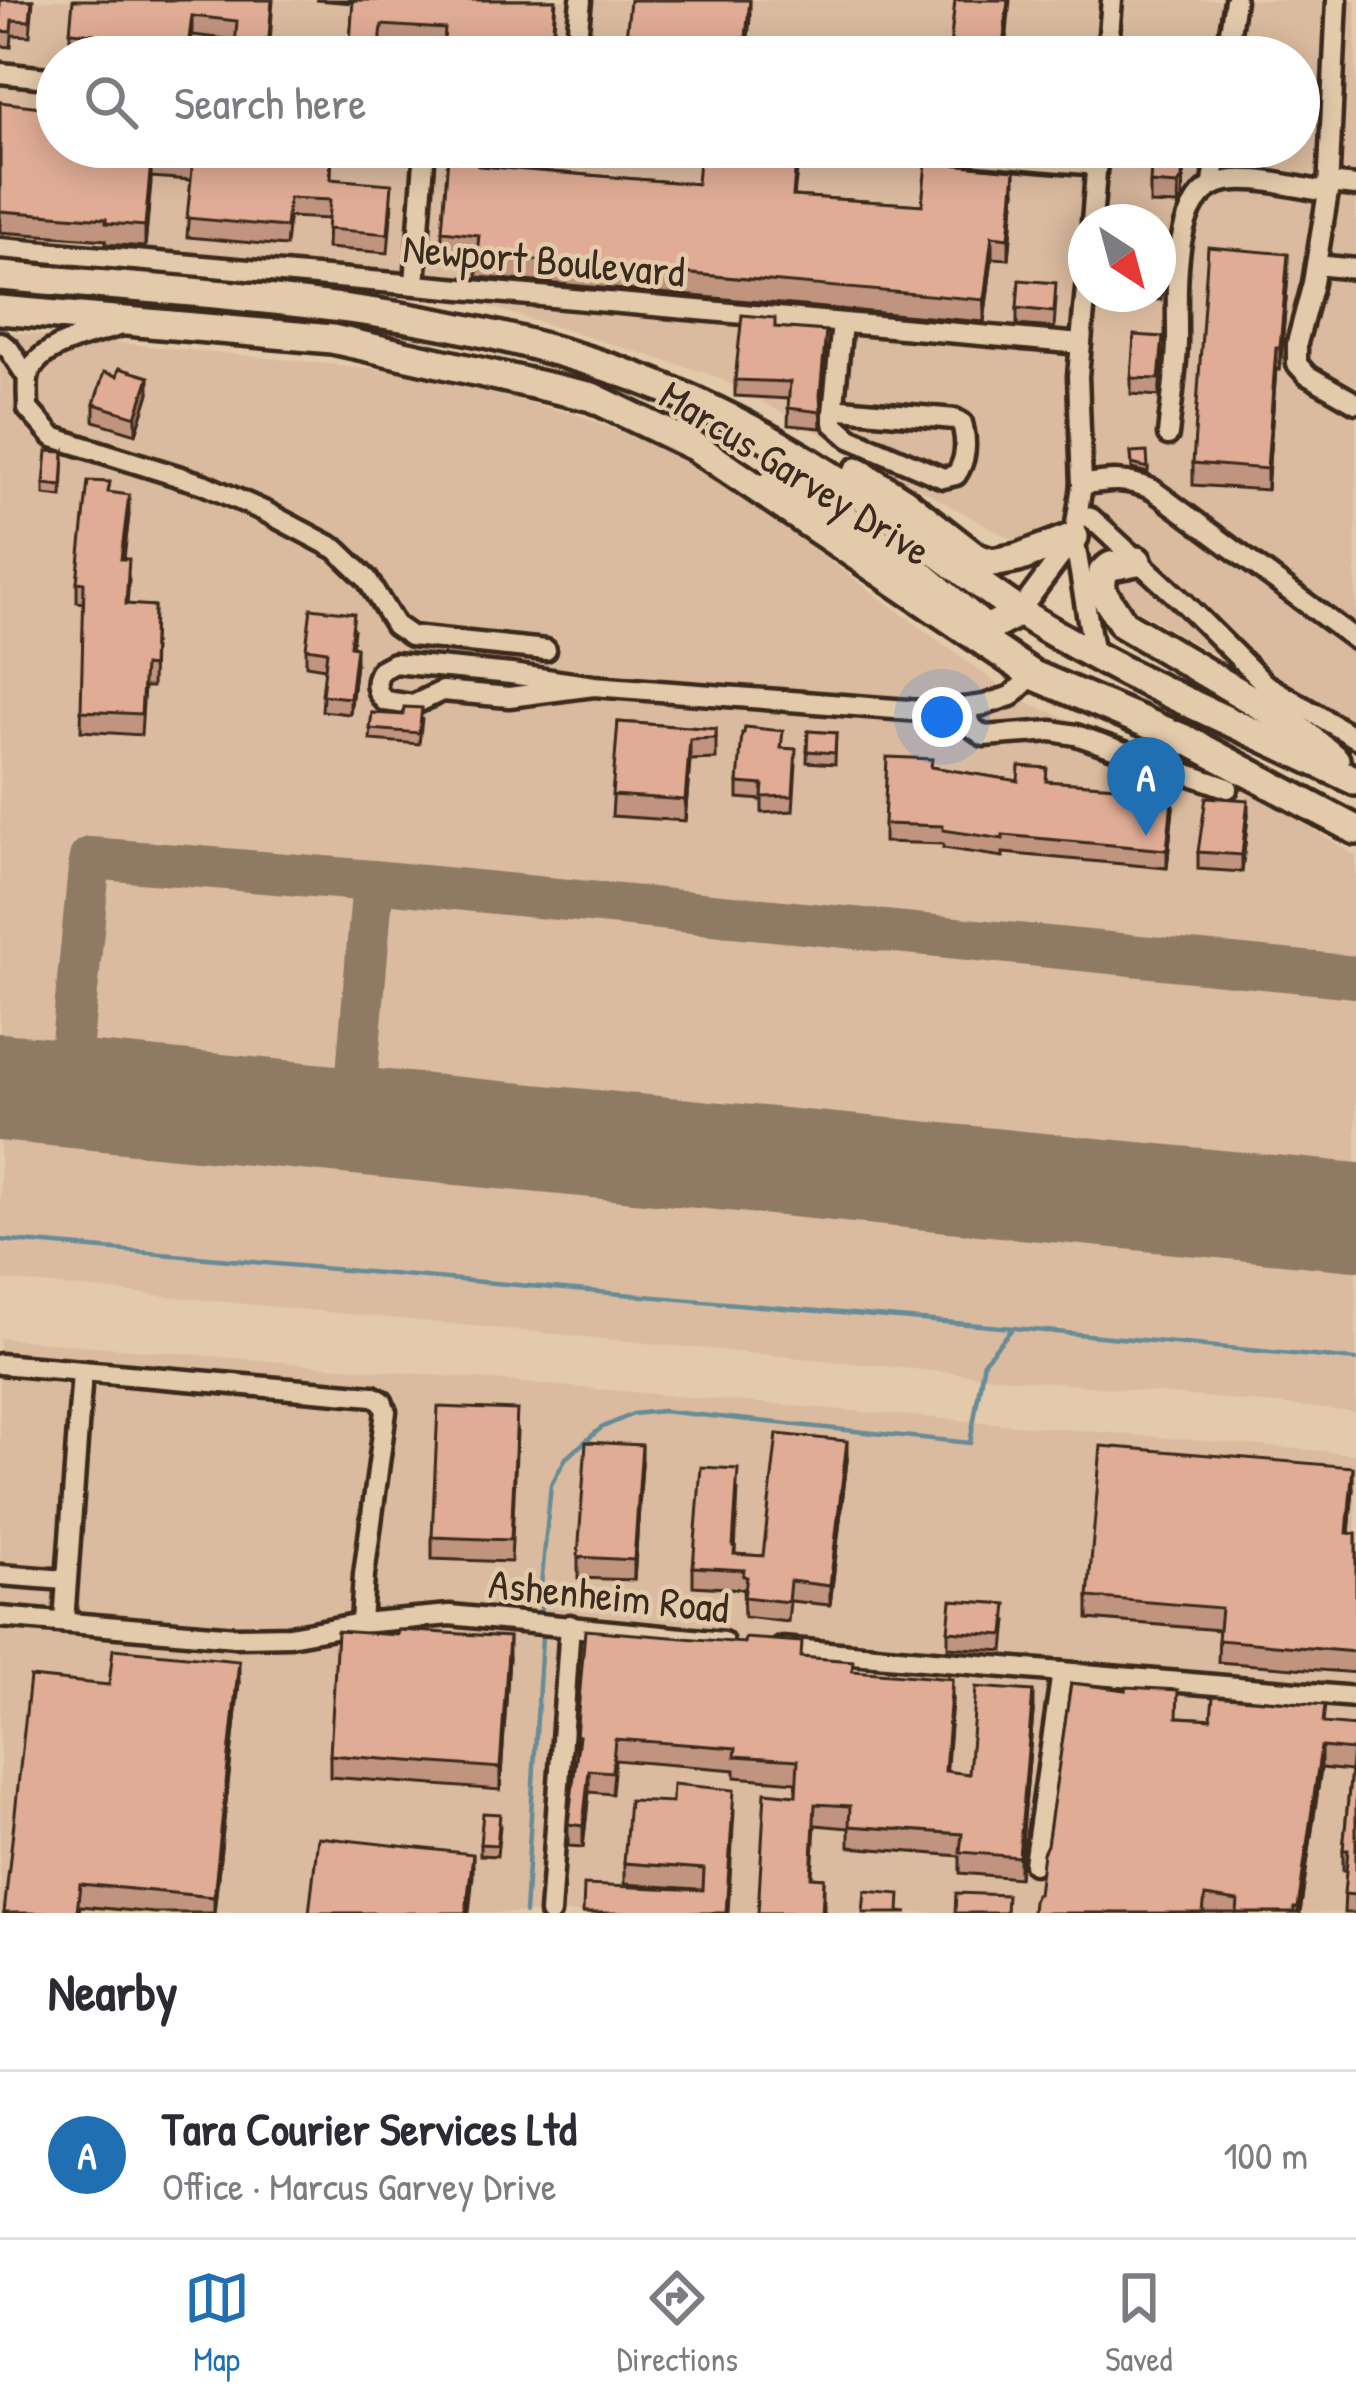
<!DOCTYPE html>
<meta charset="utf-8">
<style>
:root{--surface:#fff;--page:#f7f7f7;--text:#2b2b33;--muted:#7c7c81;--line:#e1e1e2;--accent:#1f6fb2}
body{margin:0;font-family:"Patrick Hand",sans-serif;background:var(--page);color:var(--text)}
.compass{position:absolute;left:1068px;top:204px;width:108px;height:108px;border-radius:50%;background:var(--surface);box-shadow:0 6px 30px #0003;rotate:144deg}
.you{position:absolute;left:942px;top:717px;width:42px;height:42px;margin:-30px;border:9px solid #fff;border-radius:50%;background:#1a73e8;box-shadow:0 0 0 18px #1a73e833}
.badge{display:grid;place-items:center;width:78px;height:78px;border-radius:50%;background:var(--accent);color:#fff;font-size:39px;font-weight:700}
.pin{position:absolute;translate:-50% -99px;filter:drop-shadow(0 3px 6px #0008)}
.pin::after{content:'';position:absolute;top:63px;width:42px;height:36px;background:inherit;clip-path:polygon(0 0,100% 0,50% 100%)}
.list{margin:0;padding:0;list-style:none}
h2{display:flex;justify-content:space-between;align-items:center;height:156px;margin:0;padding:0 48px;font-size:51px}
h2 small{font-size:39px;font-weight:400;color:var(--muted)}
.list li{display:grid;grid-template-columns:78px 1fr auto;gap:36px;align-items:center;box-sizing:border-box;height:168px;padding:0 48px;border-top:3px solid var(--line)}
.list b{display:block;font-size:45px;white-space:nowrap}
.list p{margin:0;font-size:39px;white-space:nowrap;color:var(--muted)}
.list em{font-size:39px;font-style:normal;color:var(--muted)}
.icon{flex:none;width:66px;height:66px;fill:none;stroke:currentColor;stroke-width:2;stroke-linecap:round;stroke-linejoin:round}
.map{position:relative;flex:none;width:1356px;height:1913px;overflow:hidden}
.search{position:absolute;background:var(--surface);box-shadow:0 6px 30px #0003;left:36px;right:36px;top:36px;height:132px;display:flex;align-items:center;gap:30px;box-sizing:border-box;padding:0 42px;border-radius:66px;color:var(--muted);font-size:45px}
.sheet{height:324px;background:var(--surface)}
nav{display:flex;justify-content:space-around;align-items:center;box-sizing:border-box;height:168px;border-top:3px solid var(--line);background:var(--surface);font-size:33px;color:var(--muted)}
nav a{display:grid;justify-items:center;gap:6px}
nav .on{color:var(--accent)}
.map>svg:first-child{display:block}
.built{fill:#dbbb9f;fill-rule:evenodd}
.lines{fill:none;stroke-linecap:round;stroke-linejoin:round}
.stream{stroke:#688c97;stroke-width:4.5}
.taxiway{stroke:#8f7a64;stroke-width:42}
.runway{stroke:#8f7a64;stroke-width:108}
.minor-casing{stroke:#3b2a1e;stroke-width:27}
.highway-casing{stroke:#3b2a1e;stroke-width:36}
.minor{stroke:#e3caab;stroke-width:18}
.highway{stroke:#e3caab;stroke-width:27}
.wall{fill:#c19480;stroke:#3b2a1e;stroke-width:3}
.shaded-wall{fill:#9d7868;stroke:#3b2a1e;stroke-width:3}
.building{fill:#e0ac95;stroke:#3b2a1e;stroke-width:3}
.labels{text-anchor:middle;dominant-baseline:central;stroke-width:9;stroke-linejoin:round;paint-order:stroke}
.street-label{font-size:42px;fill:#3b2a1e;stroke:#e3caab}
</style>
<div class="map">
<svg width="1356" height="1913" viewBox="0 0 1356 1913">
<rect width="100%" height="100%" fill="#e3caab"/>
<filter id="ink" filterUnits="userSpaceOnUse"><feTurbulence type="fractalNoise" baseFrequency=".00833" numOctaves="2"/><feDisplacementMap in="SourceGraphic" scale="24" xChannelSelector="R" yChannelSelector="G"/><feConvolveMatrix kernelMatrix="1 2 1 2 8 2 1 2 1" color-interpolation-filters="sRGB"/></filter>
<g filter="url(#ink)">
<g class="built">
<path d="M0,0H1356V736L1076,575L715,376L415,284L0,248ZM57,57H1299V147H57ZM1086,222H1158V294H1086Z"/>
<path d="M0,331L407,372L584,417L681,458L809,546L1021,701L1241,784L1356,856V1412L0,1280Z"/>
<path d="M0,1338L1356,1454V1913H0Z"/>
</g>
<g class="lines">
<g class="stream">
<path d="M0,1240L1013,1328"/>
<path d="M541,1610V1586L551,1485L566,1458L601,1428L633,1414L662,1411L970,1443L984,1361L1013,1328L1356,1360"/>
<path d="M525,1913L542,1637"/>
</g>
<g class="taxiway">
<path d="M67,1094L90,858L373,881L1356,977"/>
<path d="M353,1121L373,881"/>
</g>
<path class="runway" d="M0,1087L1356,1217"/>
<g class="minor-casing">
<g id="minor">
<path d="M1337,0L1328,192L1313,283L1297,343V364L1307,375L1356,403"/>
<path d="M575,57L581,0"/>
<path d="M1107,57L1112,0"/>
<path d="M1226,57L1235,0"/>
<path d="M0,73L57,79"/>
<path d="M888,147L1097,165"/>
<path d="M1328,183L1356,186"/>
<path d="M1213,185L1217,147"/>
<path d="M1092,222L1098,147"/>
<path d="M0,248L1081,344"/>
<path d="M1316,265L1356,269"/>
<path d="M415,284L425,147"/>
<path d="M1086,288L1078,376L1082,485L1074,537L1094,655"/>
<path d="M122,325C93,335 35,344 28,378C27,388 28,399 28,409L53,437L203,484L266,512L336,549L367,579L395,625L411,636L546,650"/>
<path d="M0,342L9,349L28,378"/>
<path d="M833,413V423L850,438L943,478L956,475C967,459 967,442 962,423L955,419L842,409L833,413L842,323"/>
<path d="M1168,435C1171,404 1176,374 1177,343C1178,301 1168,201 1219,183C1247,173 1297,188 1328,192"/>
<path d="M1082,485C1109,480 1127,478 1153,490L1356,640"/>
<path d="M1078,514L1091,518L1185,604L1265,684L1356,738"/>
<path d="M1019,612L1072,541"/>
<path d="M594,686L509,697L442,691L413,705L385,701C375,692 374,681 381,670L394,663L511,674L594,686L934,712L984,705L1011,696L1033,675"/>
<path d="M963,708L973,728L984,736L1052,731L1076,735L1228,788"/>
<path d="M0,1364L373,1396L382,1401L386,1411L364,1575L361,1623"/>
<path d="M0,1575L66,1580"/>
<path d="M0,1617L235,1637L290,1636L361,1623L450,1615L723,1642"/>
<path d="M64,1622L82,1372"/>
<path d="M781,1648L1356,1697"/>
<path d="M1034,1864L1062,1672"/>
<path d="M550,1913L570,1625"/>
</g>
</g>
<g class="highway-casing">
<g id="highway">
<path d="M0,276C207,295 421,301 619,371C710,403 797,451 876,506C925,541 972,581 1023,614C1128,681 1245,726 1356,781"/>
<path d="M0,310L332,339L592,397L696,447L1033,675L1189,741L1356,830"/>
<path d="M858,472L903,501L976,558L992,563L1018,558L1074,537"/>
<path d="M763,490L777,482L791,480L903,559L982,626L991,627L1019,612"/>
<path d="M1137,561L1111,566L1103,572L1101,590L1123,624L1289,722L1335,760"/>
</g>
</g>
<use href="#minor" class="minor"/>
<use href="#highway" class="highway"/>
</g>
<g class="wall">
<path d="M0,0H33L30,36L12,35L11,47L0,46Z"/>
<path d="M273,0L269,57H235V40L192,35L189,57H103L94,56V53L70,51V32Z"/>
<path d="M316,0H556L552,57H443L444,48L382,45L381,57H349L353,3Z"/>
<path d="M0,102L57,147H115L114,157L147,162L148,147H332L331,179L392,204L388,253L327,248L328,219L289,217L286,246L187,237L191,180L151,177L145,247L106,244V240L0,232Z"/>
<path d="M1185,147L1182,200L1178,205L1150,204V183Z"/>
<path d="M479,166L697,184L797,171L794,196L922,205L1015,191L1009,259L992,258L984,322L477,277V256L442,253V231Z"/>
<path d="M1158,249L1164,261L1161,300L1139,298V294H1158Z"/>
<path d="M1288,275L1280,370L1276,369L1267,490L1193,485V463Z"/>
<path d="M1056,299L1054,328L1017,325V308Z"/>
<path d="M775,327L826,348L820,405L821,428L788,425L789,399L735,396V380Z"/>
<path d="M1163,353L1159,396L1131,394V378Z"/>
<path d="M117,376L149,393L136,434L94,421V404Z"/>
<path d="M64,452L62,497L44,495V484Z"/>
<path d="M1131,453L1148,468V473L1132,469Z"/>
<path d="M110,493L129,515L124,559L129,580L127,605L154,606L152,687H144L141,735L81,731L84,603L77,602V582Z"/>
<path d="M354,630L352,646L356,663L350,714L322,711L325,668L306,665V648Z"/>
<path d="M372,713L422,719L419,744L370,740Z"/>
<path d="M618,722L716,729V759L690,760L685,821L612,816Z"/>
<path d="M808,731L836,733L835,764L807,762Z"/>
<path d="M783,748L796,764L793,811L762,813V800L738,798V783Z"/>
<path d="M931,767L1018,781H1047L1173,808L1167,868L1003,853V857L943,848V844L884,842V824Z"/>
<path d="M1248,816L1242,872L1198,869V852Z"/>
<path d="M517,1432L511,1562L432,1559V1537Z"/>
<path d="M847,1461L830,1605L790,1601L788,1622L744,1617L743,1589L693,1586V1567L738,1489L735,1554L763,1556Z"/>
<path d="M642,1465L634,1580L578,1578V1557Z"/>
<path d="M1353,1489L1349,1533L1356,1534V1673L1218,1662L1219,1630L1088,1619V1597Z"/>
<path d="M1007,1621L1004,1651L948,1647V1631Z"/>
<path d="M397,1635L509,1658L500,1790L330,1777V1755Z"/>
<path d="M802,1658L952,1700L946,1772L969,1774L1033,1713L1019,1878L960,1873V1856L849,1847V1828L815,1825L812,1877L824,1878V1913H758L796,1795L797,1782L735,1777V1770L615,1760L612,1794L589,1792L583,1847L568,1846V1824L576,1757V1736Z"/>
<path d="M239,1683L214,1913H155L80,1906L79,1913H4L109,1685Z"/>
<path d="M1178,1717L1356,1726V1913H1344L1346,1871H1343V1850L1351,1771L1321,1768L1300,1913H1032L1038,1894Z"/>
<path d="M734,1811L728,1913H583L697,1889L624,1884V1863Z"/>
<path d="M500,1826L497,1856L480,1855V1844Z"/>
</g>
<g class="shaded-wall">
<path d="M750,0V19L746,57H744Z"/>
<path d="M1008,0H1010L1005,57H1002Z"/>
<path d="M192,16V35L188,57V47Z"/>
<path d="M1184,147L1182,200L1178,205V185Z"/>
<path d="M151,162V183L145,247V226Z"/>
<path d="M1015,170V191L1009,259V238Z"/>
<path d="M992,236V258L984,322V300Z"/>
<path d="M1288,254V275L1280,370V348Z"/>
<path d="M1276,348V369L1267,490V469Z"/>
<path d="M149,377V393L136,434V417Z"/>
<path d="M129,495V515L121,579V559Z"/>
<path d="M356,647V663L350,714V698Z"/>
<path d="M690,739V760L685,821V800Z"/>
<path d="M1173,790V808L1167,868V850Z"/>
<path d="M1248,800V816L1242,872V855Z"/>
<path d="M847,1441V1461L830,1605V1586Z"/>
<path d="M642,1445V1465L634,1580V1560Z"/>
<path d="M1353,1467V1489L1347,1555V1533Z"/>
<path d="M509,1637V1658L500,1790V1768Z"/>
<path d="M239,1661V1683L214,1913V1897Z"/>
<path d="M952,1679V1700L945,1793V1771Z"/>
<path d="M1033,1691V1713L1019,1878V1857Z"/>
<path d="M1321,1747V1768L1300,1913H1298Z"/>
<path d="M589,1770V1792L583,1847V1826Z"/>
<path d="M473,1854V1876L469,1913H466Z"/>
</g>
<g class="building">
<path d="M0,0H32L30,21L12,20L11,32L0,31Z"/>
<path d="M73,0H272L268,49L235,46L237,21L192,16L188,47L94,37V34L70,32Z"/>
<path d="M353,0H555L551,57L443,53L445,29L382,25L379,57H349Z"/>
<path d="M630,0H750L744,55L768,57H624Z"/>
<path d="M955,0H1008L1002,57H949Z"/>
<path d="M1167,41L1181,42L1180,50L1218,54V57H1166Z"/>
<path d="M0,102L57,109V147H112L111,157L151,162L145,226L106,223V219L0,211Z"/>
<path d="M148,147H331L330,179L392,184L388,234L327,229L330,200L289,198L286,227L187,218L193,160L147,157Z"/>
<path d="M700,147H768L797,149L793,196L922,205L926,162L1015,170L1009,238L992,236L984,300L477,255L479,235L442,231L448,157L479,159L478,166L697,184Z"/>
<path d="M1152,147H1184L1182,179L1178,185L1150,183Z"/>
<path d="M1208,247L1288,254L1280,348H1276L1267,469L1193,463Z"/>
<path d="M1158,249L1164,250L1161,289L1158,288Z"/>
<path d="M1019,280L1056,283L1054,312L1017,308Z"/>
<path d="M742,315L775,318V327L826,331L820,395L821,412L788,408L790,382L735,380Z"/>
<path d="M1134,335L1163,337L1159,379L1131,378Z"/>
<path d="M119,368L149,377L136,417L94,404L104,372L117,376Z"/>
<path d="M47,451L64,452L62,486L44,484Z"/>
<path d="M1147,452L1148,468L1132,464L1131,453Z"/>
<path d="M88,481L110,482L108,492L129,495L121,559H129L126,604L154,606L152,667L144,666L141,714L81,711L84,583L77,582Z"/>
<path d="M311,608L354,613L350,646L356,647L350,698L322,695L327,651L306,648Z"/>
<path d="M404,707L422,708L419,733L370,729L372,713L403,715Z"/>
<path d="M618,722L716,729V738L690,739L685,800L612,795Z"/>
<path d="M745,727L783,731L781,748L796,749L793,796L762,797L763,785L738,783L742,733H744Z"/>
<path d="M808,731L836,733L835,753L807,751Z"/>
<path d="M887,757L932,759L931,767L1018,781L1019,766L1047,768L1046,781L1173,790L1167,850L1003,835V839L943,830V826L884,824Z"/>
<path d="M1206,797L1248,800L1242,855L1198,852Z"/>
<path d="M438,1407L517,1410L511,1540L432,1537Z"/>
<path d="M777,1434L847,1441L830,1586L790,1581L788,1602L744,1597L747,1577L743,1576L744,1570L693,1567L701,1467L738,1469L733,1546H735L734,1554L763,1556Z"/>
<path d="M586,1442L642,1445L634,1560L578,1557Z"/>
<path d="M1101,1446L1353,1467L1347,1533L1356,1534V1652L1218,1640L1221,1608L1088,1597Z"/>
<path d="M951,1600L1007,1604L1004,1635L948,1631Z"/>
<path d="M398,1630L509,1637L500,1768L330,1755L337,1631L397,1635Z"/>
<path d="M585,1630L744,1643L745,1638L802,1642L801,1657L853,1661L852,1671L952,1679L945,1771L969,1774L976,1687L1033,1691L1019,1857L960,1852L962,1834L849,1826L850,1806L815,1804L811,1877L824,1878L822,1913H758L765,1792L796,1795L798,1760L735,1756L736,1748L615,1739L612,1772L589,1770L583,1826L568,1824L579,1736H576Z"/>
<path d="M113,1649L239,1661L214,1897L80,1884L77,1913H4L30,1677L109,1685Z"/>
<path d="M1071,1683L1126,1690L1127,1687L1178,1690L1177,1717L1211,1719L1213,1696L1325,1705L1323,1723L1356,1726V1895L1344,1894L1348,1850H1343L1353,1750L1321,1747L1298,1908H1294V1913H1237L1238,1901L1205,1896L1203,1913H1032L1033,1901L1036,1894H1038L1043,1853L1047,1845Z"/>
<path d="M673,1784L734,1790L726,1913H583L584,1885L703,1890L704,1869L624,1863L629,1800L672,1802Z"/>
<path d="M483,1813L500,1814L497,1845L480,1844Z"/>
<path d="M318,1837L473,1854L466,1913H309Z"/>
<path d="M865,1891L900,1894L899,1912L908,1913H863Z"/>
<path d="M956,1893L1007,1895L1006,1913H955Z"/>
</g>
</g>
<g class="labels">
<g class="street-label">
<text transform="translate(544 259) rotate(5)">Newport Boulevard</text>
<text transform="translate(796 472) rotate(32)">Marcus Garvey Drive</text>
<text transform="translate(609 1595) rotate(6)">Ashenheim Road</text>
</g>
</g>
</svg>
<svg class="compass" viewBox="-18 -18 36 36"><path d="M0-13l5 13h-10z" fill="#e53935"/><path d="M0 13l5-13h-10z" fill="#7c7c81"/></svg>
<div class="you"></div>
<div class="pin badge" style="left:1146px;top:836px">A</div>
<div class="search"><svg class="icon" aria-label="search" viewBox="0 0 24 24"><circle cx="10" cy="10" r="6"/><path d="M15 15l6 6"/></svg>Search here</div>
</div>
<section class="sheet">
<h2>Nearby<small></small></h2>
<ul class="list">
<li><span class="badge">A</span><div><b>Tara Courier Services Ltd</b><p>Office · Marcus Garvey Drive</p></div><em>100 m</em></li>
</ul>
</section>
<nav>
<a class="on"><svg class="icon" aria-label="map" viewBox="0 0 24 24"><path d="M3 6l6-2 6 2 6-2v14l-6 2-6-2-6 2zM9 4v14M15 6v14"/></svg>Map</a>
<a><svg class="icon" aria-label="directions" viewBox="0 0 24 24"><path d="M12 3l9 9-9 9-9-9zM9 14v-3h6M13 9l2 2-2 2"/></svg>Directions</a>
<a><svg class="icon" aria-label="saved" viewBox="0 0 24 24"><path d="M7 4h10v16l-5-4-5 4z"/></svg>Saved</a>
</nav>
